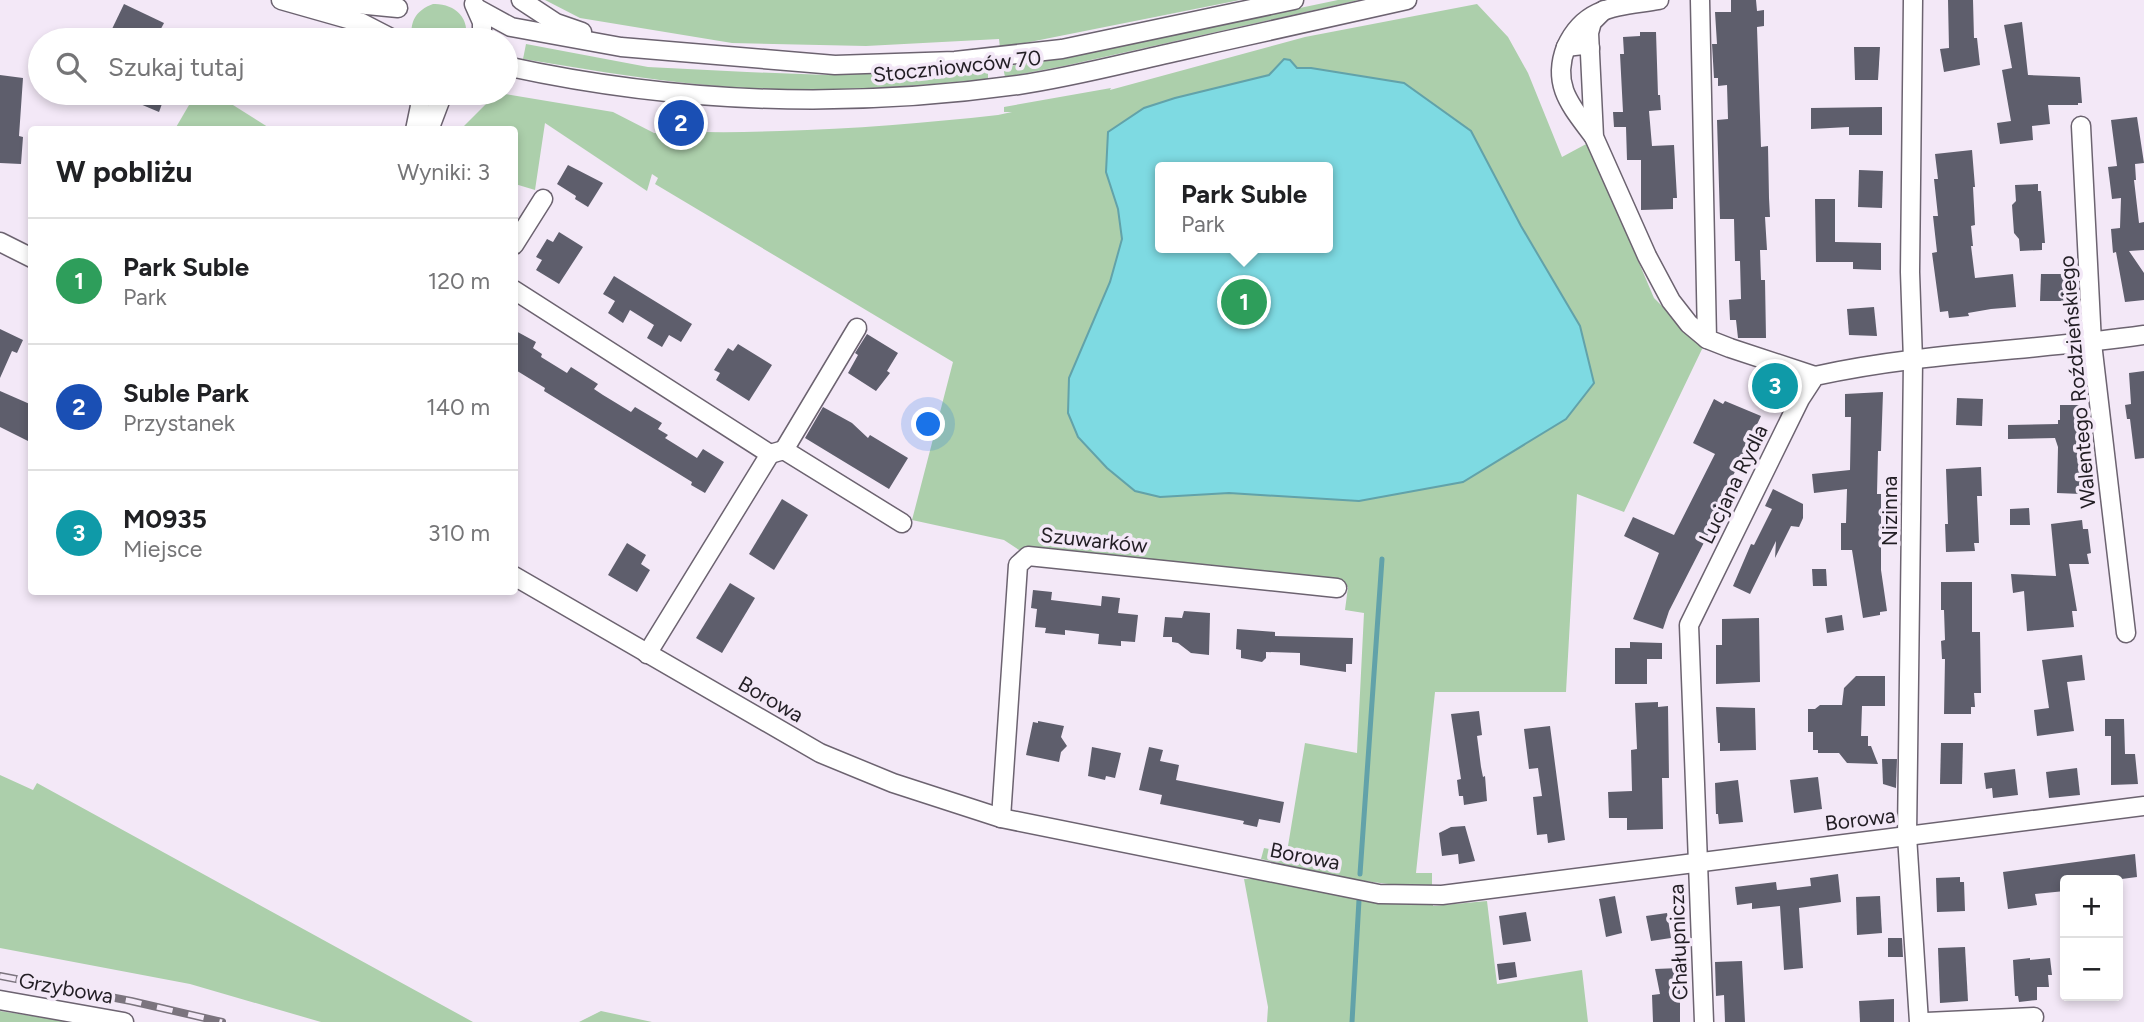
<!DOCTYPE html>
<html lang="pl">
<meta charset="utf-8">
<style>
:root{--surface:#fff;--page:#f2f2f2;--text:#202124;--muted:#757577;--line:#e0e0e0;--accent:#d93025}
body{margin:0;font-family:Figtree,sans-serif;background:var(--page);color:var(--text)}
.controls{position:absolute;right:21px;bottom:21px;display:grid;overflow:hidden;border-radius:7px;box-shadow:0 4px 10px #0003}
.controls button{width:63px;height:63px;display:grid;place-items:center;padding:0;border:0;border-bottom:2px solid var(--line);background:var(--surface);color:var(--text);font:35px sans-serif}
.you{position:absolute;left:929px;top:425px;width:24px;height:24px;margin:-18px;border:5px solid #fff;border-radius:50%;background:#1a73e8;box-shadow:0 0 0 10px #1a73e833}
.badge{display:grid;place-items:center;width:46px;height:46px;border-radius:50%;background:var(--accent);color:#fff;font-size:23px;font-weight:700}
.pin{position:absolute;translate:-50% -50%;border:4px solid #fff;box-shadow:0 2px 7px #0006}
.popup{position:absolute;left:1155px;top:162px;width:178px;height:91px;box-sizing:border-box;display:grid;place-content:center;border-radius:7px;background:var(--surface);filter:drop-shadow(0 2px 5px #0005);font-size:23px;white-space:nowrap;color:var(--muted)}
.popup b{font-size:26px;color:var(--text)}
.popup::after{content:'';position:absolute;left:50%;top:100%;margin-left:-14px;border:14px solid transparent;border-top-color:var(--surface)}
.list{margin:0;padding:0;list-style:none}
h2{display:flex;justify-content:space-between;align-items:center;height:91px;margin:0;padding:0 28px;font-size:30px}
h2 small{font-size:23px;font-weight:400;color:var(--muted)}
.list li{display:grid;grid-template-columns:46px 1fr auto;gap:21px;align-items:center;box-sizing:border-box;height:126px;padding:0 28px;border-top:2px solid var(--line)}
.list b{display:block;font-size:26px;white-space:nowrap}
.list p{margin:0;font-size:23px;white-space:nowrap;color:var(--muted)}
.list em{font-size:23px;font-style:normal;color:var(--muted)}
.icon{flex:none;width:38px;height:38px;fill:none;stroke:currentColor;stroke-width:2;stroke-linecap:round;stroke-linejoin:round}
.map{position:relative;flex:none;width:2144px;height:1022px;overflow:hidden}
.search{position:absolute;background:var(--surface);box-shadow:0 4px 10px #0003;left:28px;top:28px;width:490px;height:77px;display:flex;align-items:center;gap:18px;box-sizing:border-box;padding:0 24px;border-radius:38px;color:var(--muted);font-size:26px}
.panel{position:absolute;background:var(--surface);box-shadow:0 4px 10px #0003;left:28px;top:126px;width:490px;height:469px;border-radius:7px}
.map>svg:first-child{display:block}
.green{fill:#accfab;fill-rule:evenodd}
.water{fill:#7edae2;stroke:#62a2a9;stroke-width:2;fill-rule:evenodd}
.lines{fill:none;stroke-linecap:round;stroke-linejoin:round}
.stream{stroke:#62a2a9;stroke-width:5}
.building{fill:#5e5e6c}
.minor-casing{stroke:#6c6370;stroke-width:21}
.minor{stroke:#fff;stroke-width:18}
.rail-casing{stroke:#7b747e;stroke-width:8}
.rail{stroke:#f3e8f7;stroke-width:5;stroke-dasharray:16;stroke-linecap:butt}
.labels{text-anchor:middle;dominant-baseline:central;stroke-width:7;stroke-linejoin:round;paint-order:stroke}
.street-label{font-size:21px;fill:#221e24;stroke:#f3e8f7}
</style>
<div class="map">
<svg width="2144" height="1022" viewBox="0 0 2144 1022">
<rect width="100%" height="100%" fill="#f3e8f7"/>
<g class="green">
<path d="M545,0H1240L1000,48L999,39L866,46L732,43L580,18Z"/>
<path d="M1338,0H1359L1064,66L1005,77L1003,67L1066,57Z"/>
<path d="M433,4C454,3 471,18 465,40H412C409,22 416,10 433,4Z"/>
<path d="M1477,4L1508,37L1528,73L1562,157L1588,143L1654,298L1703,347L1624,512L1577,494L1566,692H1435L1416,873H1432V886C1373,887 1317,872 1261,859L1264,848L1287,852L1305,743L1357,753L1364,613L1345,610L1348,587L1028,556L1004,540L912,520L953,362L655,184L658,178L652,174L647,191L545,123L535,190L515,184L514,130H460L492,98L505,94L613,112L654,133H681L683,131C715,133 747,132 780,131C853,129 926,123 998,115L1012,112H1004V107L1111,88L1110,90L1305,37ZM1160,167H1328V248H1160Z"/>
<path d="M526,44L648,67L747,72L827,75L988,68V79C908,87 827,92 746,88C671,84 597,71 523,59Z"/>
<path d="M196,93H214L271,129H175Z"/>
<path d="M0,775L33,790L37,783L473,1022H321L190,984L0,948Z"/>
<path d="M1244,879H1271L1433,902V906L1487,901L1497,984L1582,970L1588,1022H1267L1268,1007Z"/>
<path d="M0,1011L71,1022H0Z"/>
<path d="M601,1011L652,1022H579Z"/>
</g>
<path class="water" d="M1284,59L1290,60L1297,68H1311L1404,83L1471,131L1521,226L1580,326L1594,383L1566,419L1463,482L1359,501L1229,493L1160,497L1135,491L1107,468L1078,437L1068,413L1069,378L1110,282L1122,239L1118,209L1106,172L1108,132L1144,108L1175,98L1269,75ZM1160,167H1328V248H1160Z"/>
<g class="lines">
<g class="stream">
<path d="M1360,874L1382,559"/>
<path d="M1352,1022L1359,900"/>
</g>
</g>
<g class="building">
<path d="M1731,0H1756L1757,11L1764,10V26L1757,27L1761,147L1768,146L1769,198L1770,217H1765L1767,250H1760L1761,280H1765L1766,338H1738L1736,320H1730L1729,300L1741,299L1740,261H1735L1734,219H1720L1717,120L1728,119L1727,85L1718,86V78H1714L1712,44H1717L1715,12H1731Z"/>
<path d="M1948,0H1973L1974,38H1977L1980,65L1944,72L1940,49L1949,48Z"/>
<path d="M124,4L164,23L155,40H135L112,29Z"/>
<path d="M2022,22L2028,75L2080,77L2082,103H2078V105H2048L2050,124L2032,126L2033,140L2000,144L1997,123L2011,121L2002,70L2012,68L2004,25Z"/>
<path d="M1640,32H1656L1658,95H1660L1661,110L1649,111L1652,146L1674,145L1677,198H1673V209L1641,210V160H1627L1626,127H1614L1613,112H1623L1620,54H1624L1623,37L1640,36Z"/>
<path d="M1854,47H1880L1878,80H1855Z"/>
<path d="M0,75L23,78L19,136L23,137L21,164L0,163Z"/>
<path d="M114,93H166L159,112Z"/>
<path d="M1882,107V135H1849V127L1811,129V108Z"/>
<path d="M2137,117L2144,163L2135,164L2136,180H2134L2139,223L2144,222V250L2129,251L2144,273V300L2125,302L2116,252L2113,253L2111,229L2120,228L2121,198L2112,199L2108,167L2117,166L2111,120Z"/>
<path d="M1972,150L1975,187H1973L1975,225L1971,226L1973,246H1971L1975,278L2013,274L2016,307L1991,309L1968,313L1969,316L1949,318L1948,311L1940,312L1932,253L1937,252L1933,216H1938L1934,179H1938L1935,154Z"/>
<path d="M568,165L603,183L588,207L575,199L576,196L557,184Z"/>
<path d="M1859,170L1883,171L1882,208L1858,207Z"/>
<path d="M2038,184V191H2041L2045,243H2042V250L2020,251L2019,239L2014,233L2012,205L2016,201L2015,185Z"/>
<path d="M1815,199H1835V242L1881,243V270L1853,269V262H1816Z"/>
<path d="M559,232L583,247L559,284L536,270L542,260L536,257L547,239L553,242Z"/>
<path d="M2041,274H2069V301H2040Z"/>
<path d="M614,276L692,324L681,342L669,335L662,347L647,338L654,325L630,310L623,323L608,313L615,301L603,294Z"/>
<path d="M1874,307L1877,336L1849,335L1847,309Z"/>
<path d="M0,329L23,340L17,353L12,351L0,378Z"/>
<path d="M514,330L536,342L533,348L542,354L541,357L567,373L571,367L598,384L594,389L603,395L631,412L635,407L662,423L658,429L668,435L665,438L697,458L703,449L724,462L705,493L691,485L692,482L544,391L545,388L514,369Z"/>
<path d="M867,334L898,353L887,371L890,373L876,391L848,373L858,355L855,353Z"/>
<path d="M738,344L772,365L749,401L716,380L720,373L714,370L728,348L733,351Z"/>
<path d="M2144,371V458L2135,459L2130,419H2127L2125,405L2131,404L2129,373Z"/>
<path d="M1771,376L1785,382L1779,396L1765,390Z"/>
<path d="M0,391L32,405V443L0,427Z"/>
<path d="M1883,392L1881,451H1878L1877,494H1881V570L1887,611L1880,612V615L1863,618L1852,550H1841V523H1846L1847,489L1814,493L1812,474L1850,470L1851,417H1845V394Z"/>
<path d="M1957,398L1983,399L1982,426L1956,425Z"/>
<path d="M1714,399L1723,404L1725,401L1761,416L1717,510L1719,511L1716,519L1669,611L1663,629L1633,619L1659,553L1624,536L1633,517L1674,535L1715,454L1693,443Z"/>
<path d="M2060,405H2084L2081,494L2057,493L2058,447L2055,438L2008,439V425L2058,424V420H2060Z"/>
<path d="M823,407L852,423L868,438L870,435L908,458L889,489L805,438Z"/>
<path d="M1981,467L1982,496H1977L1979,543H1974L1975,551L1946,552L1945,524H1948L1946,469Z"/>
<path d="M1773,489L1803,504V518L1799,527L1791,526L1775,558L1776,541L1750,594L1733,586L1751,544L1754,545L1772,509L1765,506Z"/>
<path d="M782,499L808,515L774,570L749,554Z"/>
<path d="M2029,508L2030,525H2010V509Z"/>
<path d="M2082,520L2083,529H2088L2091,553L2087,554L2089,564H2069L2077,611H2072L2074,627L2027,631L2024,591L2013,593L2011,574L2056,576L2051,524Z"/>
<path d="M627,543L646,555L641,564L650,570L637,592L608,575Z"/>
<path d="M1812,569H1826L1827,586H1813Z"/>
<path d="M1941,582H1972V632H1980L1981,693H1974L1975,707H1971V714H1944L1945,659H1942L1941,641L1945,640L1944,610H1941Z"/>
<path d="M730,583L755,598L722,653L696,638Z"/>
<path d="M1033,590L1052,592L1051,600L1101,606L1102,596L1120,598L1118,613L1138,615L1135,642L1121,641V646L1098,644L1099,634L1065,630V635L1045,633L1046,628L1035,627L1037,609L1031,608Z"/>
<path d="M1184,611L1210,613L1209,655L1191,653L1178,643L1172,642V637H1163L1165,617L1182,618Z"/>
<path d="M1842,615L1844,630L1827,633L1825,618Z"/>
<path d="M1759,618L1760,682L1716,684V645H1722V619Z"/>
<path d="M1237,629L1275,632V636L1353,638L1352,664H1346V672L1300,665V653L1266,652V658L1262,662L1241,658V650L1236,649Z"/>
<path d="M1630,642L1662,643V659H1647V684H1615V648H1630Z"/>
<path d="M2082,655L2085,680L2067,682L2074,731L2037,736L2034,710L2049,708L2042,660Z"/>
<path d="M1856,676H1885V706H1862L1861,736H1868V746H1871L1878,764L1847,763L1839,753H1818V750H1813V732H1808V709H1815L1820,705H1842L1844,688Z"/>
<path d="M1658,702V707L1668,706L1669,778H1662L1663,829L1627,830V818H1609L1608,792L1632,791L1631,750L1637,749L1635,703Z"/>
<path d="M1716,707L1755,708L1756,750L1720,751V743H1718Z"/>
<path d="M1479,711L1482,735L1477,736L1481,767L1483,777L1485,776L1487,801L1464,805L1463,796H1459L1457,780L1461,779L1451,714Z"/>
<path d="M2105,719H2124L2125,754H2135L2138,784L2111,785V736H2105Z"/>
<path d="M1038,721L1064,726L1061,737L1067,746L1061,752L1059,762L1026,755L1033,722L1038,723Z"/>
<path d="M1550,726L1565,840L1548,843L1547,834L1537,835L1533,797L1542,796L1538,768L1529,769L1524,729Z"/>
<path d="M1941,743H1963L1962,784H1940Z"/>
<path d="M1092,747L1121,753L1115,778L1106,776L1105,780L1088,776Z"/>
<path d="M1149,747L1163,750L1160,761L1179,765L1176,780L1284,802L1280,823L1259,819L1257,827L1243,824L1244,821L1160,804L1162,795L1139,790Z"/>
<path d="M1882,759H1897L1896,788L1883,784Z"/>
<path d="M2077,768L2080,795L2049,798L2046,772Z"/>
<path d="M2015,769L2018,795L1993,798L1992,788L1986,789L1984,773Z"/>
<path d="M1818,777L1822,809L1794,813L1790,780Z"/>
<path d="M1738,780L1743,822L1719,824L1718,814H1716L1715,783Z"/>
<path d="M1465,826L1475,861L1459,864L1458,854L1442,856L1439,833L1451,827Z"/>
<path d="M2135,854L2137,877L2114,880H2065V891L2035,894L2037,905L2008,909L2003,872Z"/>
<path d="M1838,874L1841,902L1799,908L1803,968L1784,970L1780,906L1752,909V903L1737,905L1735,887L1776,882L1777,890L1811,886L1810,878Z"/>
<path d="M1960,877V882H1964L1965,911L1937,912L1936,878Z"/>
<path d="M1615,896L1622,933L1606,937L1599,899Z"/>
<path d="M1880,896L1882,933L1857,935L1856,897Z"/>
<path d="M1526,912L1531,941L1503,945L1499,916Z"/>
<path d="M1667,913L1671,938L1651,941L1646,916Z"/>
<path d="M1888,938H1902L1903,957H1888Z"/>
<path d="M1965,947L1968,1001L1940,1003L1938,948Z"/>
<path d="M2030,958V960L2050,958L2052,975H2048L2049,987H2037V1000L2019,1002L2018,996H2015L2013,960Z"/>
<path d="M1742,961L1745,1022H1725L1724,995L1716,996L1715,962Z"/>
<path d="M1515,962L1517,977L1499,980L1497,964Z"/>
<path d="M1680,968V1022H1653L1652,995L1660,994L1655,969Z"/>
<path d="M1894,999V1022H1860L1859,1001Z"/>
</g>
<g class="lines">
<g class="minor-casing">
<g id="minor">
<path d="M281,0L362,23L393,39"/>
<path d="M315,0L398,8"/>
<path d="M521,0L556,23L582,32"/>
<path d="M1700,0L1707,339L1730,348L1815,376"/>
<path d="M1913,0L1910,272L1913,361L1907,836L1919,1022"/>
<path d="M474,4L482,22V40"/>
<path d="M478,9L511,27L621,47L835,65L955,61L1062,49L1294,0"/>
<path d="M1604,10L1592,22L1589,33L1594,137L1647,256L1671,301L1689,324L1707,339"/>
<path d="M1566,47C1551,86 1572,107 1594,137"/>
<path d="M1590,48L1583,45L1566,47C1585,5 1618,7 1659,0"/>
<path d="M506,66C674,103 847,109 1018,85C1074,77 1129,62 1184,50C1258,33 1332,17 1407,0"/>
<path d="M2081,126L2092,343L2126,633"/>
<path d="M415,130L420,106L418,93"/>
<path d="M429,130L443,93"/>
<path d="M0,242L32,258"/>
<path d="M514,245L543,199"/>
<path d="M514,290L770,454L647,654"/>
<path d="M784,450L857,328"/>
<path d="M770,454L784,450L902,523"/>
<path d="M514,576L820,753L893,783L1001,818L1379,894L1442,895L2144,806"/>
<path d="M1001,818L1018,565L1028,556L1337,588"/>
<path d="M0,1000L124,1022"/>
<path d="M1704,1022L1689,625L1800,399L1815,376C1923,352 2035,351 2144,335"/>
<path d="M1926,1022L2034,1017"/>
</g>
</g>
<use href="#minor" class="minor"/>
<g class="rail-casing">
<path id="rail" d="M0,976L131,1001L222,1022"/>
</g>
<use href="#rail" class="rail"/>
</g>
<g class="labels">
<g class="street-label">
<text transform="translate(957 66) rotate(-6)">Stoczniowców 70</text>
<text transform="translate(2077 382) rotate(-95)">Walentego Roździeńskiego</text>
<text transform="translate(1733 484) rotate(-64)">Lucjana Rydla</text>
<text transform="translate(1889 511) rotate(-90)">Nizinna</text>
<text transform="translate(1094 540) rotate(6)">Szuwarków</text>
<text transform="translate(771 699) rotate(30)">Borowa</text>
<text transform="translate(1860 819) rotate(-7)">Borowa</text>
<text transform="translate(1305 856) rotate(11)">Borowa</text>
<text transform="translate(1678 942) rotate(-92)">Chałupnicza</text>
<text transform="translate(66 988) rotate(10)">Grzybowa</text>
</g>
</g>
</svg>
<div class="controls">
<button>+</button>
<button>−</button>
</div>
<div class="you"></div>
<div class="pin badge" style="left:1244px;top:302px;background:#2e9e5b">1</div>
<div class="popup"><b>Park Suble</b>Park</div>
<div class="pin badge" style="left:681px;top:123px;background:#1a4fb4">2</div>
<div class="pin badge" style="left:1775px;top:386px;background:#0f9aa8">3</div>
<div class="search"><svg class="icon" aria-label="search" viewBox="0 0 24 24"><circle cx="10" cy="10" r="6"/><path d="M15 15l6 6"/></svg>Szukaj tutaj</div>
<section class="panel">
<h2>W pobliżu<small>Wyniki: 3</small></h2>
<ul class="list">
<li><span class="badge" style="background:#2e9e5b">1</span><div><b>Park Suble</b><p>Park</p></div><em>120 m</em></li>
<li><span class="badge" style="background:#1a4fb4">2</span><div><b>Suble Park</b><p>Przystanek</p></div><em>140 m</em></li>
<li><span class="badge" style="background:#0f9aa8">3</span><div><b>M0935</b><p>Miejsce</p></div><em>310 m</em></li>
</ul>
</section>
</div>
